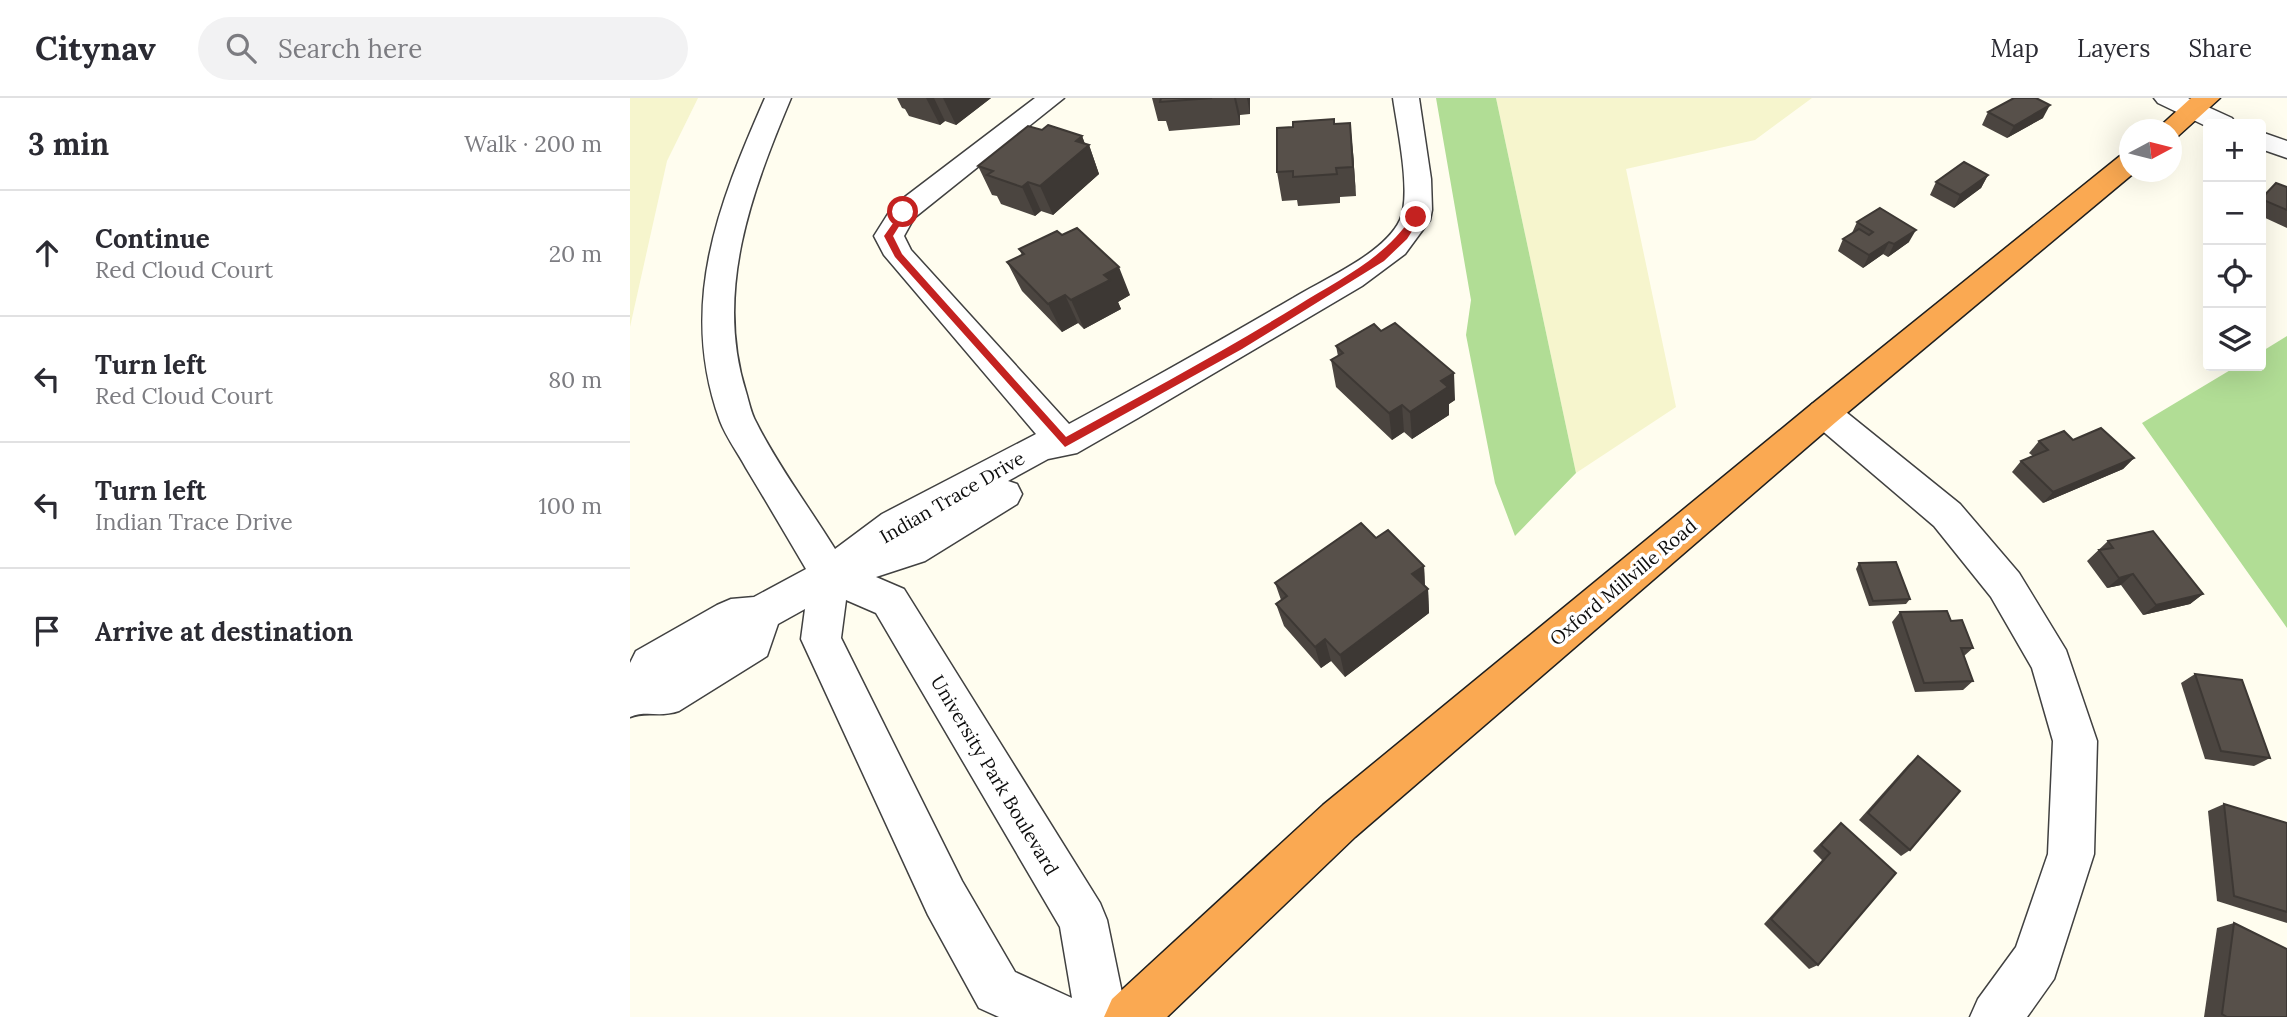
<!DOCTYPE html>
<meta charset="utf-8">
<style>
:root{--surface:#fff;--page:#f2f2f3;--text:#2b2b33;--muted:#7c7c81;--line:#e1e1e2}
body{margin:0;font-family:Lora,serif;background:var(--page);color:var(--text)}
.controls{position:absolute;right:21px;top:21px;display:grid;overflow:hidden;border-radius:7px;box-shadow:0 7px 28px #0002}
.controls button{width:63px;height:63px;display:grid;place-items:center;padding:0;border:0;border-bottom:2px solid var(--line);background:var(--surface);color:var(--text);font:35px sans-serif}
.compass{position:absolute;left:1489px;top:21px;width:63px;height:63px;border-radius:50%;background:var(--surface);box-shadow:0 7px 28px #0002;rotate:83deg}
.stop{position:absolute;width:21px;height:21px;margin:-16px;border:5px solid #c42220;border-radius:50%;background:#fff}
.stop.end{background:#c42220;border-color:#fff;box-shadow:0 2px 7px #0008}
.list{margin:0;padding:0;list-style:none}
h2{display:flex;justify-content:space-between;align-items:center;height:91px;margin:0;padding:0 28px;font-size:30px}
h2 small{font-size:23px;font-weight:400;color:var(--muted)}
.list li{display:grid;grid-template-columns:46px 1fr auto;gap:21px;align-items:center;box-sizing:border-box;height:126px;padding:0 28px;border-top:2px solid var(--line)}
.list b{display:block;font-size:26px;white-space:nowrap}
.list p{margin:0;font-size:23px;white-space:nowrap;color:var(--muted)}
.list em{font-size:23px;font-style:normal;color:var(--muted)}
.icon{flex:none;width:38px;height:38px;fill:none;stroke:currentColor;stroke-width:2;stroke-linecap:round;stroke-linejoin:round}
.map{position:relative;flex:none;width:1657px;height:919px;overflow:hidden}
header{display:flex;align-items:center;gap:42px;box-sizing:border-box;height:98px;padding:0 35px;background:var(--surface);border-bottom:2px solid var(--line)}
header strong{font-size:33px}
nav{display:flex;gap:38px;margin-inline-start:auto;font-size:24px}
.search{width:490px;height:63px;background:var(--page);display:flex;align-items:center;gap:18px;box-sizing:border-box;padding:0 24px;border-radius:38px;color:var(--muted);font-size:26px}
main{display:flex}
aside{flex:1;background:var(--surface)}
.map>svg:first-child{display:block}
.farmland{fill:#f6f5cd}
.forest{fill:#b1dd95}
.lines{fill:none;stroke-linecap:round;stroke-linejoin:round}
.minor-casing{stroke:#414141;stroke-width:3}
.highway-casing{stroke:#1f1f1f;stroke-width:3}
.minor{fill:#fff;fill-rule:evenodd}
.highway{fill:#faa952;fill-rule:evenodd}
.wall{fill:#4b4540}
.shaded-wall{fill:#3d3834}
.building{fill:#57504a;stroke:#3d3834;stroke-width:2}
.route{fill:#c42220}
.labels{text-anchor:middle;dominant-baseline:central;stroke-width:7;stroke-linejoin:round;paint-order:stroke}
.street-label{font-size:19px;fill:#0e0e0e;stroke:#fff}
</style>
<header>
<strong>Citynav</strong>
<div class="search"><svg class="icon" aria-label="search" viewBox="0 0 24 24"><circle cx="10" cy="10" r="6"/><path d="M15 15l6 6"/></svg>Search here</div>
<nav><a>Map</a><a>Layers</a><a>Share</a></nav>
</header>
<main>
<aside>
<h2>3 min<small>Walk · 200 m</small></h2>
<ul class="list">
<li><svg class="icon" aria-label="ahead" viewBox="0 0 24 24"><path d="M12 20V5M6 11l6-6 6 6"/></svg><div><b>Continue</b><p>Red Cloud Court</p></div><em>20 m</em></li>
<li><svg class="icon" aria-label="left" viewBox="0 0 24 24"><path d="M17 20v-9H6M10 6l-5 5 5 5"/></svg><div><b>Turn left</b><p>Red Cloud Court</p></div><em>80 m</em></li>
<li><svg class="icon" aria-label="left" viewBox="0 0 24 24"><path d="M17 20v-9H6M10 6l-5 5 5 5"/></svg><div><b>Turn left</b><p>Indian Trace Drive</p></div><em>100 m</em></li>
<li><svg class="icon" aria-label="arrive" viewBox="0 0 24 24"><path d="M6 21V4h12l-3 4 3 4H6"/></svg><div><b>Arrive at destination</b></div></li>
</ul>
</aside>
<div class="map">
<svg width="1657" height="919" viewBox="0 0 1657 919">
<rect width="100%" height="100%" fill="#fffdef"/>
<g class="farmland">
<path d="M0,0H68L37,63L0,229Z"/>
<path d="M866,0H1182L1125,42L996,71L1046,309L946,375Z"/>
</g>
<g class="forest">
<path d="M806,0H866L946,375L885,438L865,385L836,237L841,202Z"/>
<path d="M1657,238V530L1512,325L1607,268H1631V254Z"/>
</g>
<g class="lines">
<g class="minor-casing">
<g id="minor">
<path d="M135,0H161C122,93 84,193 116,294C119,304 121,315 126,324C148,368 179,409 205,451L252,416L406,336L254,157L244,138L263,108L405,0H434L284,120L274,138L281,152L439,326C515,285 589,243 663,200C694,181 754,156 770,122C782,96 767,29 763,0H789L801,81L802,112L800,122L775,156L732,188L508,320L447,355L418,361L378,383L387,386L392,396L387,406L295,463L246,479L274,491L470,805L477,822L497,919H369L349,910L298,817L171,541L175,511L148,526L137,558L49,613C29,620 17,612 0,619V565L6,553L87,507L101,501L124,499L176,471C156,437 136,403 116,370C108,355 96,339 90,323C48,207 88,107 135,0ZM216,502L246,515L430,829L442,900L385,874L332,783L211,540Z"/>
<path d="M1524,0H1558L1602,20L1606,26H1578V29L1528,5Z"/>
<path d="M1631,34L1657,43V60L1631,51Z"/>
<path d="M1194,302L1206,306L1330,406L1389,475L1436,552L1467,643L1464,756L1424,881L1397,919H1340L1348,901L1386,849L1418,756L1423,643L1402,570L1361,499L1304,428L1182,324L1177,315L1182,306Z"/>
</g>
</g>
<g class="highway-casing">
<g id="highway">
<path d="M1561,0H1590L1548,38L1542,39V32H1526Z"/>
<path d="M1500,56V74H1505L1206,324L725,739L537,919H474L482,901L693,707L1182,306L1490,58Z"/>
</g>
</g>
<use href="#minor" class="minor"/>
<use href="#highway" class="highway"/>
</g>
<g class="wall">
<path d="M267,0H361L326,27L315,23L310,27L279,18L275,11L272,10Z"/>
<path d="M522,0H620V16L610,17V27L539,33L536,23H528Z"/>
<path d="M1358,14L1413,20L1377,40L1352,27Z"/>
<path d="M705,26L723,54L726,98L710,99V105L668,108L667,102L652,103L647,74Z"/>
<path d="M452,38L455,46L459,47L469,76L423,117L411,113L405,118L371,106L367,98L362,97L348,68Z"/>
<path d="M1358,77L1351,90L1324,110L1300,97L1306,84Z"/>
<path d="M1657,89V130L1631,118V100Z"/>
<path d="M1227,124L1279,144L1258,159L1253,156L1233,170L1208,153L1213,141L1222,135Z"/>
<path d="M389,151L500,197L488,204L491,211L454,231L448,225L432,234L392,193L377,164L392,157Z"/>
<path d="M706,248L825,302L819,306V317L782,341L774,334L762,342L706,289L701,262L708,258Z"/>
<path d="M1443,342L1504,360L1493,371L1413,405L1382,374L1391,363L1403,358L1399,355L1409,343Z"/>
<path d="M746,440L794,468L795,489L798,491L799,515L715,579L701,563L691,570L654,528L646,506L651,502L645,485Z"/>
<path d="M1478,443L1573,496L1560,506L1513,517L1491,487L1477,490L1457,463Z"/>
<path d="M1229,465L1280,501L1276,506L1239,508L1226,471Z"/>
<path d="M1270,514L1321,523L1343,550L1334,558L1343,583L1333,592L1285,594L1262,524Z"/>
<path d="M1565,576L1640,660L1624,668L1575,661L1551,585Z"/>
<path d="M1288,658L1280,752L1271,758L1229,722L1279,666Z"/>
<path d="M1594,706L1657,725V825L1587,803L1578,713Z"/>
<path d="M1211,725L1188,867L1179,871L1134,826L1192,762L1183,753L1203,732Z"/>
<path d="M1604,825L1657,919H1574L1587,830Z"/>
</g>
<g class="shaded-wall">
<path d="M296,0H304L315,23L310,27Z"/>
<path d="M313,0H361L326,27Z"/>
<path d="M604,0H606L610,17V27Z"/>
<path d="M617,0H620V16Z"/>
<path d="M1420,7L1413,20L1377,40L1384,28Z"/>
<path d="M720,25L723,54L726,98L723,69Z"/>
<path d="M452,38L456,49L459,47L469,76L423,117L410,88L446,43Z"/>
<path d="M1358,77L1351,90L1324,110L1330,97Z"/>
<path d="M398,84L411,113L405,118L392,89Z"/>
<path d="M1286,132L1279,144L1258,159L1264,146Z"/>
<path d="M1259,144L1253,156L1233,170L1239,157Z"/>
<path d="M489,169L500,197L488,204L491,211L454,231L441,202L474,177Z"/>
<path d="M435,197L448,225L432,234L418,206Z"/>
<path d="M824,275L825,302L819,306V317L782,341L780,314L811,283Z"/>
<path d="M772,307L774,334L762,342L759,315Z"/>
<path d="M1504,360L1493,371L1413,405L1423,394Z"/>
<path d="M794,468L795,491L782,476Z"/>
<path d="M1503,476L1491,487L1477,490L1489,480Z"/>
<path d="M798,491L799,515L715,579L710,557Z"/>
<path d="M1573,496L1560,506L1513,517L1526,507Z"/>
<path d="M695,541L701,563L691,570L685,549Z"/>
</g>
<g class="building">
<path d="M531,0H582L530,4Z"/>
<path d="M1384,0H1406L1420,7L1384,28L1358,14Z"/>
<path d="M704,21V26L720,25L723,69L706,70L707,76L663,79V73L647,74V30L663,29V24Z"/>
<path d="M418,27L452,38L446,43L459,47L410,88L398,84L392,89L357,77L363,73L348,68L398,28L412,32Z"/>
<path d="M1334,64L1358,77L1330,97L1306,84Z"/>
<path d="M1646,85L1657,89V112L1631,101Z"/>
<path d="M1250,110L1286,132L1264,146L1259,144L1239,157L1213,141L1229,131L1239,137L1243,134L1227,124Z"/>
<path d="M447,130L489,169L474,177L480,182L441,202L435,197L418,206L377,164L394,156L389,151L427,133L432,137Z"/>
<path d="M765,225L824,275L811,283L818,289L780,314L772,307L759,315L701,262L713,255L706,248L744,226L751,233Z"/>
<path d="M1471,330L1504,360L1423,394L1391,363L1418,352L1409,343L1434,333L1443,342Z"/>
<path d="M731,425L746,440L758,432L794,468L782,476L798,491L710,557L695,541L685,549L646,506L657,498L645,485Z"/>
<path d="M1523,433L1573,496L1526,507L1503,476L1489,480L1469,452L1483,450L1478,443Z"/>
<path d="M1266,464L1280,501L1243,503L1229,465Z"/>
<path d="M1317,513L1321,523L1332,522L1343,550H1331L1343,583L1294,585L1270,514Z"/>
<path d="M1565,576L1612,582L1640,660L1591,653Z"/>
<path d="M1288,658L1330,693L1280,752L1238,715Z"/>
<path d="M1594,706L1657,725V814L1604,798Z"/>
<path d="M1211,725L1266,775L1188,867L1141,821L1200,755L1191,747Z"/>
<path d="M1604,825L1657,851V919H1597L1592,916Z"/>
</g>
<path class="route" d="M273,111L278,114L263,138L272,156L436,339C514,296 592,254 667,208C710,181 756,160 783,117L791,119L777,141L754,163L612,251L435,349L265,159L254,138Z"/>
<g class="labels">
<g class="street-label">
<text transform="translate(322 399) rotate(-30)">Indian Trace Drive</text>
<text transform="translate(993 484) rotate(-40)">Oxford Millville Road</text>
<text transform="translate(365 677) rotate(59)">University Park Boulevard</text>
</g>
</g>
</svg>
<div class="controls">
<button>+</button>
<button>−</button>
<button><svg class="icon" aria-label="locate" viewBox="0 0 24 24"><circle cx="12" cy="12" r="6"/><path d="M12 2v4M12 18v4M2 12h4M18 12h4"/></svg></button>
<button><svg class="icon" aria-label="layers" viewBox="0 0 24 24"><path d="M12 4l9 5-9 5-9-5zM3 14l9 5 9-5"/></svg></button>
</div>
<svg class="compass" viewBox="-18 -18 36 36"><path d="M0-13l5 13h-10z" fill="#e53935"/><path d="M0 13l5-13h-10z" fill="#7c7c81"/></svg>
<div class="stop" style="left:273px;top:114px"></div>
<div class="stop end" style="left:786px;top:119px"></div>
</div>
</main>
